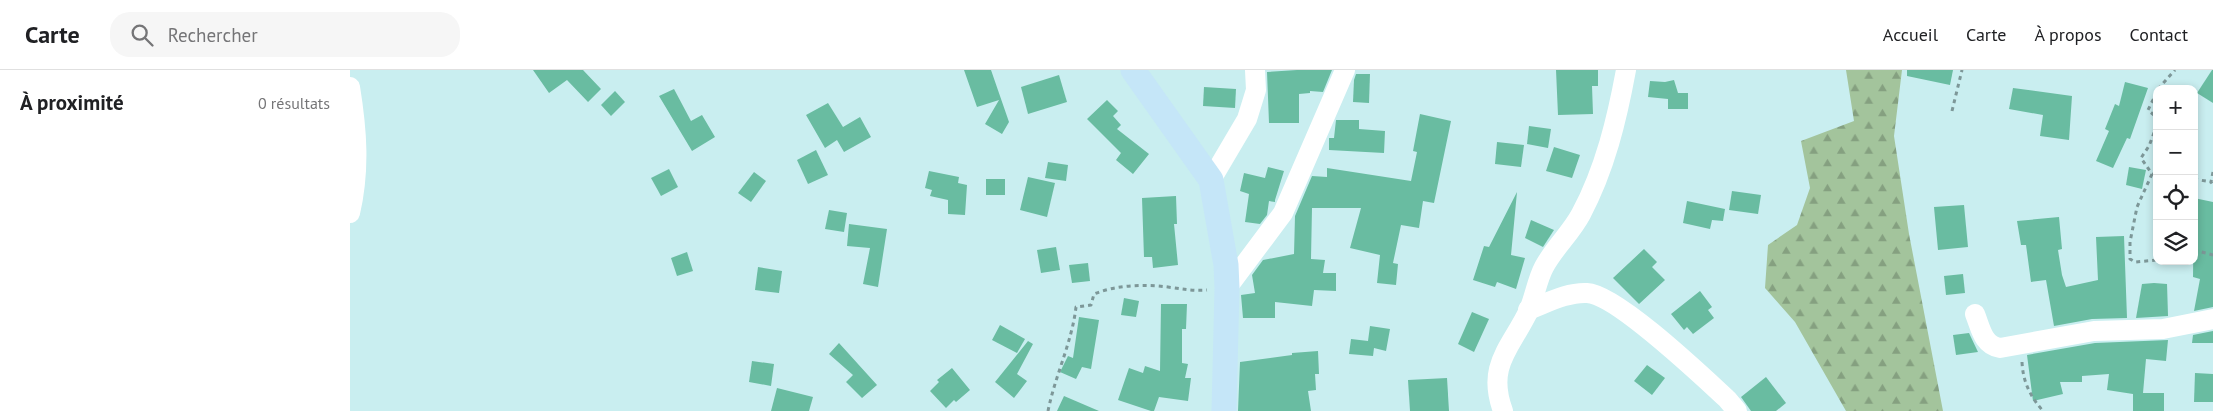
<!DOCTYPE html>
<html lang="fr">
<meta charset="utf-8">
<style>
:root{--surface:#fff;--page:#f6f6f6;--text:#202124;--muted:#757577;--line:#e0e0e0}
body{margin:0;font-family:"PT Sans",sans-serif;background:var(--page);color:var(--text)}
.controls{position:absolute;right:15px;top:15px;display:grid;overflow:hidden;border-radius:10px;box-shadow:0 2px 8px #0003}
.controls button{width:45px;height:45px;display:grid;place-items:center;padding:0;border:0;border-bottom:1px solid var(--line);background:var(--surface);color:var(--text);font:25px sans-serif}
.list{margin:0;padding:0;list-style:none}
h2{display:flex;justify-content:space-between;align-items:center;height:65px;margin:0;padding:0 20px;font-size:21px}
h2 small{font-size:16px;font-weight:400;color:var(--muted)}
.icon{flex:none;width:28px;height:28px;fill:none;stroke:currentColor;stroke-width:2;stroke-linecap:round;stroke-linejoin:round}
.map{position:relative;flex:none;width:1863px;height:341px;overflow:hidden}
header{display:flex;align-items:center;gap:30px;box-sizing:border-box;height:70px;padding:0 25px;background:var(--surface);border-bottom:1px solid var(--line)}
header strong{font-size:24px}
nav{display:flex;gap:28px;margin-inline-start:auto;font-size:18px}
.search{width:350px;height:45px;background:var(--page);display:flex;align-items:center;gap:12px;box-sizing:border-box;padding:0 18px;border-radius:20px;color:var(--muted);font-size:19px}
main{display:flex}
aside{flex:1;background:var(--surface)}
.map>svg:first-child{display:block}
.forest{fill:url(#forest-firs)}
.building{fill:#69bca1}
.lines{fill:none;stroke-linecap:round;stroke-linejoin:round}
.path{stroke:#7d9798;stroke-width:3;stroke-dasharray:4 4;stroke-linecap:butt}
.minor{stroke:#fff;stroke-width:20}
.major{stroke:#c5e6f8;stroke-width:25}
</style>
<header>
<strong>Carte</strong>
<div class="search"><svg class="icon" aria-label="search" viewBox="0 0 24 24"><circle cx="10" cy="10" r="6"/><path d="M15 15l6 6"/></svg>Rechercher</div>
<nav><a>Accueil</a><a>Carte</a><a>À propos</a><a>Contact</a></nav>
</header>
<main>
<aside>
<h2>À proximité<small>0 résultats</small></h2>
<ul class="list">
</ul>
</aside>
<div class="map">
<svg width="1863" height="341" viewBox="0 0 1863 341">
<defs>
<pattern id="forest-firs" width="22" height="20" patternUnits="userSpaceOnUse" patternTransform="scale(1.25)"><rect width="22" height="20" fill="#a3c49c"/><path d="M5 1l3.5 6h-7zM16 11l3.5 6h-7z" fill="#85a080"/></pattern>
</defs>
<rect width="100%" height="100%" fill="#c9eef0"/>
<path class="forest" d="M1496,0H1552L1544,66L1559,164L1593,341H1496L1445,252L1415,218L1418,175L1447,155L1460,118L1451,71L1504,51Z"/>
<g class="building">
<path d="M183,0H233L251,19L238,32L217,10L199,23Z"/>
<path d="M614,0H641L659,52L652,64L635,54L649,30L627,37Z"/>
<path d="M947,0H982L973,22L960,21V23L949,24V53H919L917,2Z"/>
<path d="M1206,0H1248V16H1242L1243,44L1208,45Z"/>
<path d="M1557,0H1603L1600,15L1557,6Z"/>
<path d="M1862,0H1863V33L1847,23Z"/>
<path d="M1006,4H1020L1019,33L1003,32L1004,10Z"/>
<path d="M709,5L717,32L678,44L671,17Z"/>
<path d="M1324,10L1328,23H1338V39H1318V29L1298,27L1300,11L1315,12Z"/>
<path d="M1775,12L1798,18L1780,69L1777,68L1763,98L1746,91L1759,61L1755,59L1765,34L1769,36Z"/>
<path d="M854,17L886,19L885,38L853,36Z"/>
<path d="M1663,18L1722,26L1719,70L1690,66L1693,45L1659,39Z"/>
<path d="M324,19L341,51L352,45L365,67L342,81L309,26Z"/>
<path d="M265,21L275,32L261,46L251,35Z"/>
<path d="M757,30L768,41L763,46L771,55L767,59L799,84L783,104L766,90L771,83L737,49Z"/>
<path d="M478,33L493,57L510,47L521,67L494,82L487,70L475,78L456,45Z"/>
<path d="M1070,44L1101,51L1084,133L1073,131L1069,158L1051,155L1043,193L1048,194L1046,215L1027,213L1030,185L1000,178L1011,138H962L961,189L975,190L973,203H986V221L964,220L962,236L925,232V248H893L891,225L905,223L902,205L913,190L944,184L945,146L962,106L977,107V98L1061,111L1067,82L1063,81Z"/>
<path d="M986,50H1009V59L1035,61L1034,83L979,80V68H984Z"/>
<path d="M1179,56L1201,59L1198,78L1177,74Z"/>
<path d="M1147,72L1174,75L1171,97L1145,94Z"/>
<path d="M1204,77L1230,85L1222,108L1196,101Z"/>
<path d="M466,80L478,105L458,114L447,90Z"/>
<path d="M698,92L718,95L716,111L695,108Z"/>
<path d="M918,97L934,101L925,130V132L919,131L917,145L910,154L895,152L899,124L890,121L894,103L915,108Z"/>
<path d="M1779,97L1796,100L1792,119L1776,115Z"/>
<path d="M319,99L328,117L311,126L301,108Z"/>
<path d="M579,101L609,107L608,113L617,115L615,145L598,144V130L580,126L582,120L575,118Z"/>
<path d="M404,102L416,111L401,132L388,123Z"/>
<path d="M678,107L705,113L697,147L670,140Z"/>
<rect x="636" y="109" width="19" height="16"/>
<path d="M1382,121L1411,125L1408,144L1379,140Z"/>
<path d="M1167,122L1161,185L1175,188L1166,219L1147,212L1145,217L1123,210L1134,176L1139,177Z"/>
<path d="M826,126L827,154H824L828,195L803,198L802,187H794L792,128Z"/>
<path d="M1844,128L1863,132V237L1844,241L1850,209L1843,207Z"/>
<path d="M1337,131L1375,139L1373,151L1362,150L1360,159L1333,153Z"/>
<path d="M1614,135L1618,177L1588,180L1584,137Z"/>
<path d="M479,140L497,143L494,162L475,159Z"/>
<path d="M1709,147L1712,179L1708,180L1712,205L1716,217L1748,210L1746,167L1774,166L1777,248L1742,249L1704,256L1696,210L1681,212L1676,175H1671L1667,151Z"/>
<path d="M1181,150L1204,160L1193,177L1175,168Z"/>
<path d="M499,154L537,159L528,217L513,214L520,178L497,176Z"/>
<path d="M706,177L710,200L691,203L687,180Z"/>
<path d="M1294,179L1307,192L1302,197L1315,210L1289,234L1263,208Z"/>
<path d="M337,182L343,201L327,206L321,188Z"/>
<path d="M738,193L740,211L722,213L719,195Z"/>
<path d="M408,197L432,201L429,223L405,220Z"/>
<path d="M1613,204L1615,223L1596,225L1594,206Z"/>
<path d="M1804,213L1817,214L1818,246L1786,248L1792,214Z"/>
<path d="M1350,221L1362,237L1358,240L1364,248L1343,264L1337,257L1334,260L1321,244Z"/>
<path d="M774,228L789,231L786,247L771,245Z"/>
<path d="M811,234H837L836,259H832V293L838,294L835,308H841L838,331L809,327L804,341H801L768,330L779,298L793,303L795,296L810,301Z"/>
<path d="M1122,242L1139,249L1124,282L1108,274Z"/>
<path d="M729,247L749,250L741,299L732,297L726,309L710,302L718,286L723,288Z"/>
<path d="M650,255L675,269L667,283L642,270Z"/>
<path d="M1020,256L1040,259L1036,281L1024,278L1023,286L999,284L1001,269L1018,271Z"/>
<path d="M1863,261V273H1842L1843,265Z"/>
<path d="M1619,263L1628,282L1606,285L1603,265Z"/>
<path d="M1818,270L1816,291L1796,289L1793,323H1814V341H1783V324L1757,320L1759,304L1732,306V312H1710L1713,324L1683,331L1677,285L1745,273Z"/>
<path d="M678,271L683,274L667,304L677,311L664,328L645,312Z"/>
<path d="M489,273L527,315L512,328L496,312L503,305L479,284Z"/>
<path d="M968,281L969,304H965L966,320L958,321L961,341H888L890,292L942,285V283Z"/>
<path d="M402,291L424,294L421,316L399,312Z"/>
<path d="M1297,295L1315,308L1302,325L1284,311Z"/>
<path d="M602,298L620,320L606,332L604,330L596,338L580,321L589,312L587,310Z"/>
<path d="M1845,303L1863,304V332H1844Z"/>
<path d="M1416,307L1436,333L1426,341H1401L1391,327Z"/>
<path d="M1097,308L1099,341H1060L1058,310Z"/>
<path d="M427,318L463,327L459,341H421Z"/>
<path d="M714,326L749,341H707Z"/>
</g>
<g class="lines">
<g class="path">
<path d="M1808,19L1825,0"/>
<path d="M1807,22L1798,40L1804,45L1807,51"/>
<path d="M1602,41L1612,0"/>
<path d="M1807,55L1799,76L1791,88L1802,104L1807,105"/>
<path d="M1863,102L1861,112L1863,115"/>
<path d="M1802,104L1787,137L1780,172V189L1785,192L1807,190"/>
<path d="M1844,109L1861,112"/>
<path d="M1844,180L1863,185"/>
<path d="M1814,191H1823"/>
<path d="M1672,292C1673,312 1680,326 1693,341"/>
<path d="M698,341C705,306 722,272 726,237L741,235L744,224C766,215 794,214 818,217C832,219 843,221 857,220"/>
</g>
<g class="minor">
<path d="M0,17C7,60 10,100 0,143"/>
<path d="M861,110L897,49L906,20L905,0"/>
<path d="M877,218L933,143L995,0"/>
<path d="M1178,240C1197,233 1217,222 1237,223C1266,224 1353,307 1377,329L1387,341"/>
<path d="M1625,244C1631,259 1633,275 1650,278L1744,261L1813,259L1863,249"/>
<path d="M1153,341C1136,295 1161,278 1179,240C1185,226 1187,210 1194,197C1204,178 1221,163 1231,144C1255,99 1267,49 1276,0"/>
</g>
<path class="major" d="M783,0L861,110L876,195L877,218L874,341"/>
</g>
</svg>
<div class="controls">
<button>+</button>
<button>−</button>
<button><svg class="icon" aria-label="locate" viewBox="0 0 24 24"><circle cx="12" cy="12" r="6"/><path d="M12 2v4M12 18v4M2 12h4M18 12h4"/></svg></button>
<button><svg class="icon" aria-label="layers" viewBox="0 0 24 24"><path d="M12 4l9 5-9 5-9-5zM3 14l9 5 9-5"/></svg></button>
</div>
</div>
</main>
